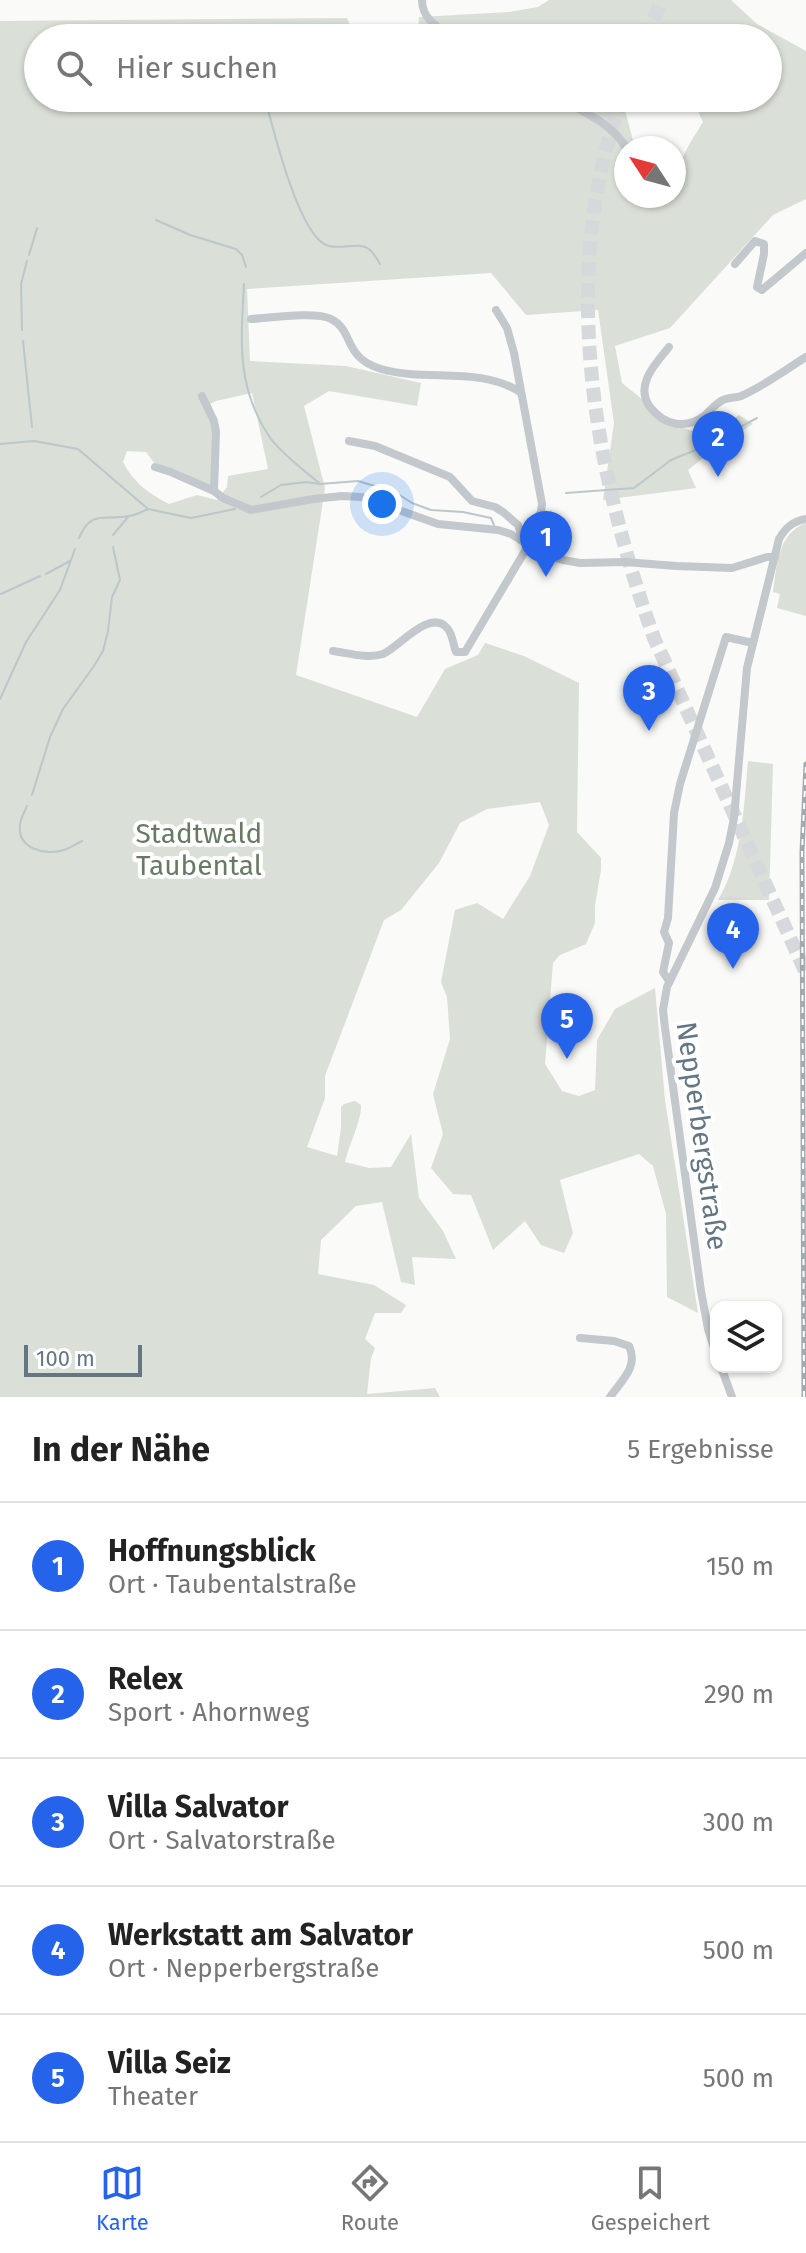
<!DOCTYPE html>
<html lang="de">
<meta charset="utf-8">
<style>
:root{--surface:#fff;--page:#f6f6f6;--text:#222;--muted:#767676;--line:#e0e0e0;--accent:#2563eb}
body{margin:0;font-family:"Fira Sans",sans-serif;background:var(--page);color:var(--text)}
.controls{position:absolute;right:24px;bottom:24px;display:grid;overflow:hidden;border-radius:16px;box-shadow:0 2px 6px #0004}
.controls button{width:72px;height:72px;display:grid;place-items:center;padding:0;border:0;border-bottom:2px solid var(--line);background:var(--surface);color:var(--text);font:40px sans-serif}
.compass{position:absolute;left:614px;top:136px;width:72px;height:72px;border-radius:50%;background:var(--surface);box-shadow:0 2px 6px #0004;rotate:306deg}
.scale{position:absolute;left:24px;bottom:20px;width:118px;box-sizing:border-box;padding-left:8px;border:4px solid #657683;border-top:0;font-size:22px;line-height:28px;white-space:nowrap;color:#657683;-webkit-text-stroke:6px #fff;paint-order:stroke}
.you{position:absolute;left:382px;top:504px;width:28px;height:28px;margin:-20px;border:6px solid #fff;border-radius:50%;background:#1a73e8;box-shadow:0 0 0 12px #1a73e833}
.badge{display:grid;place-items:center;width:52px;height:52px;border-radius:50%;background:var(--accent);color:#fff;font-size:26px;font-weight:700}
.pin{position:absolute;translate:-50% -66px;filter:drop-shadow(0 2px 4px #0008)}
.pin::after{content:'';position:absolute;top:42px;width:28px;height:24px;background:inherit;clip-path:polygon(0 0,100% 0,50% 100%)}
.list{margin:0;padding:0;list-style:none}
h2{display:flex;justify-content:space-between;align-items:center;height:104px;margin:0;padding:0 32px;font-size:34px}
h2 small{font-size:26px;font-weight:400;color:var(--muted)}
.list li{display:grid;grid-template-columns:52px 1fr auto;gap:24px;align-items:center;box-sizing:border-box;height:128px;padding:0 32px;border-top:2px solid var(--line)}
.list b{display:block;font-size:30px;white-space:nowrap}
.list p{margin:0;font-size:26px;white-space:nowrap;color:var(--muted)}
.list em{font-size:26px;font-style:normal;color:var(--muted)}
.icon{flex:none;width:44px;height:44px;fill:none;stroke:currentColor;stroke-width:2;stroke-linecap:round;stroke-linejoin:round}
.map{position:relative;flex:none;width:806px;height:1397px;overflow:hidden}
.search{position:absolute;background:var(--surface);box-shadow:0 2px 6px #0004;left:24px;right:24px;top:24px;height:88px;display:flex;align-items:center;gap:20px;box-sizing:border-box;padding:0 28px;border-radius:44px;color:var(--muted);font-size:30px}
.sheet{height:744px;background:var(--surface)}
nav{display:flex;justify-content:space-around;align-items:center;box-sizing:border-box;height:112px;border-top:2px solid var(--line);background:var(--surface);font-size:22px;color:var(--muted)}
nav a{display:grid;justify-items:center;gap:4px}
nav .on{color:var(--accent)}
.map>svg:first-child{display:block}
.green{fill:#dadfd7;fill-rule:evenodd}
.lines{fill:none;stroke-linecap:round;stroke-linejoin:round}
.stream{stroke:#bbc7cb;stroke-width:2}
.trunk-tunnel{stroke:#d5d9db;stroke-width:14;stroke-dasharray:14 7;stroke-linecap:butt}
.minor{stroke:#c3c8cc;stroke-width:8}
.rail-casing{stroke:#a2aab0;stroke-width:5}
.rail{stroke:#fff;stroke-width:2;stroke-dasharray:6;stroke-linecap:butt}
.labels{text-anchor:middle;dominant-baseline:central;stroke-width:8;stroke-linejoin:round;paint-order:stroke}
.park-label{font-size:28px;fill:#687a64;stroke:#fff}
.street-label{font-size:28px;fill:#657683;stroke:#fff}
</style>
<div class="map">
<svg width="806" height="1397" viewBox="0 0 806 1397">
<rect width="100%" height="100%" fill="#fafaf8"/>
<g class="green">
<path d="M549,0H731L757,24L806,51V199L773,215L670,328L615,346L622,383L673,424L710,437L739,415L753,424L721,444L688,470L696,488L603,500L614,423L598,310L526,315L491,273L247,289L250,361L346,366L421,383L417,406L329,391L304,406L325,488L296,675L417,717L445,669L478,655L485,643L524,656L579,683L577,832L601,858V870L595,905V923L586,944L560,955L553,963L545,1064L562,1091L579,1096L595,1090L597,1040L615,1009L655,988L665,1100L698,1313L667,1297L666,1214L653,1166L639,1154L560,1180L573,1233L564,1253L541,1245L525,1221L493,1250L471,1195L453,1194L431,1168L443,1134L433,1094L450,1039L447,997L441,982L455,910L477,903L503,919L530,876L549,825L540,802L487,809L460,823L439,863L401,910L384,920L325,1076V1098L307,1147L337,1156L341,1128V1107L344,1104L355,1101L361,1105C362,1119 349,1145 345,1162L369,1168L391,1167L411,1134L419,1198L443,1231L456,1259L412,1257L415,1285L401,1282L382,1202L356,1206L321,1240L318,1274L374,1285L406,1305L401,1313H375L365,1339L375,1348L371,1358L367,1394L435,1388L440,1397H0V21L347,18L355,37L418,32L419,17L509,12L538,7ZM673,29L676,38H768V98H702L696,107L703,122C688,146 674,167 674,196H626V148H635L625,110L630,98H38V38H652L658,34ZM252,393L268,469L228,476L227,487L217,500L197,495L169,504C148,493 134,483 123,462L127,451L146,452L155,464L175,469L214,488L215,432L204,407L216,401Z"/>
<path d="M806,523V616L777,608L780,594L773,592C777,566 777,534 806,523Z"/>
<path d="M748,761L773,764L769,900H718C742,860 744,807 748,761Z"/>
</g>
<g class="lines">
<g class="stream">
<path d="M265,98C273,129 298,232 326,245C340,251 358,241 369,249C373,252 377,259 380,264"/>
<path d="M156,220L190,235L236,249L242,255L246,267"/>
<path d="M29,255L37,228"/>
<path d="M244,284C241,340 236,387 269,436C278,451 305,471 319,483"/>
<path d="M22,330L21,284L27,261"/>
<path d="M23,341L32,427"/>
<path d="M0,444L34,441L78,449L148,509L191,518L235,509"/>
<path d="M566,493L634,488L671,460L703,447L757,418"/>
<path d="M261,497L281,485L306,482L320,484L358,481L395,492L412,503L431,510L463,512L491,518L494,525"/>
<path d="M113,535L128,517"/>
<path d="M79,538C91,509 104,521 129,516C135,515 142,512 148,509"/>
<path d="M46,574L70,561"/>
<path d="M1,594L40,576"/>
<path d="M0,699L26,642L60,590L75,549"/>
<path d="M32,795L50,737L63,709L94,666L103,651L108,631L112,597L120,580L113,547"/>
<path d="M27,806C25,811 20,819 20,825C17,849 46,856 64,850C70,848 76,844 82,841"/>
</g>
<g class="trunk-tunnel">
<path d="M645,38L662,0"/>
<path d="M622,98C558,273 593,467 654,638L806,973"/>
</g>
<g class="minor">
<path d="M422,0C422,20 439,28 454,38"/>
<path d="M557,98C582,111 612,123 626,148"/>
<path d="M735,264L755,241L764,244V254L757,287L762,290L806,253"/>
<path d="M496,310L507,328L514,353L542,504L541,512L523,541"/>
<path d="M251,319C269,318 316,311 331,319C355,331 342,357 381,369C426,382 479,366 520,392"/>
<path d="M669,347C656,363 634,385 650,407C664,425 685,430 704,416C710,411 716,403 723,400C729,397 736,398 741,396C764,386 785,370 806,357"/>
<path d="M202,396L214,421L216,432L214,491"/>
<path d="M349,441L375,446L450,477L472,501L495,507L503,512L518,525L523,540"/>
<path d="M155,467L171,472L214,491L223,498L251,510L313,499L342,496L362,497L438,524L498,530L511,534L544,555L563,560L580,563L625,562L676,566L732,568L767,557H775"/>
<path d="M333,651C348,653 368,659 383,654C399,647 430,608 447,628C453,634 453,645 456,652H465L528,546"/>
<path d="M669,981L663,972L669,943L664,932L668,918L674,813L680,784L726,637L753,643"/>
<path d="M580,1338L614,1341L629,1346C639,1367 621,1381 610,1397"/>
<path d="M716,1354L708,1329L701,1291L665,1028L663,1010L667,987L715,888L729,843L734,818L747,668L779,539C786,527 792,522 806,519"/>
<path d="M721,1367L732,1397"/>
</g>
<g class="rail-casing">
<path id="rail" d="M804,1397L802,852L806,764"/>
</g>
<use href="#rail" class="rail"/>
</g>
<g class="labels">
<g class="park-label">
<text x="199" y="833">Stadtwald<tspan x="199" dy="32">Taubental</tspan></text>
</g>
<g class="street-label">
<text transform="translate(702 1136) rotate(82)">Nepperbergstraße</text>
</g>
</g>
</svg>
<div class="controls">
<button><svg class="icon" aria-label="layers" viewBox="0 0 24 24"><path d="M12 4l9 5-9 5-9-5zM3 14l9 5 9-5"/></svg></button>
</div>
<svg class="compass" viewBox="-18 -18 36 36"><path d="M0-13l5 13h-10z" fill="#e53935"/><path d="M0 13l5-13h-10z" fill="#767676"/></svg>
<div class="scale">100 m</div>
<div class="you"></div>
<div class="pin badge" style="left:546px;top:577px">1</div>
<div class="pin badge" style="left:718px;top:477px">2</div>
<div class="pin badge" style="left:649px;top:731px">3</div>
<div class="pin badge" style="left:733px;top:969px">4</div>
<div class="pin badge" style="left:567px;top:1059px">5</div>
<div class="search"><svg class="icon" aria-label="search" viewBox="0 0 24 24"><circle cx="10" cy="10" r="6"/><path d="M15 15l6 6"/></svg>Hier suchen</div>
</div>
<section class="sheet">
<h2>In der Nähe<small>5 Ergebnisse</small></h2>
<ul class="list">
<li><span class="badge">1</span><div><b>Hoffnungsblick</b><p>Ort · Taubentalstraße</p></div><em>150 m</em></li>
<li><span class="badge">2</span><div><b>Relex</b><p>Sport · Ahornweg</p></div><em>290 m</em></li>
<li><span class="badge">3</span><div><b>Villa Salvator</b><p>Ort · Salvatorstraße</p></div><em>300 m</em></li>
<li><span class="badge">4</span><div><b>Werkstatt am Salvator</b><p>Ort · Nepperbergstraße</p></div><em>500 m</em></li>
<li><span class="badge">5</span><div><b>Villa Seiz</b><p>Theater</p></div><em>500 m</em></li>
</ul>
</section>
<nav>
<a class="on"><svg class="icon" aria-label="map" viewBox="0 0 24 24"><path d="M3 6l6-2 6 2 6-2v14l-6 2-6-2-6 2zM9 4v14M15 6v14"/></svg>Karte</a>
<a><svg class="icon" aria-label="directions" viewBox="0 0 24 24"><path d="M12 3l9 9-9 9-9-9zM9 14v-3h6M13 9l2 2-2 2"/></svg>Route</a>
<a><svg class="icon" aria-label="saved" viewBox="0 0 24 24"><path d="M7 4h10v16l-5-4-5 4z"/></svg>Gespeichert</a>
</nav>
